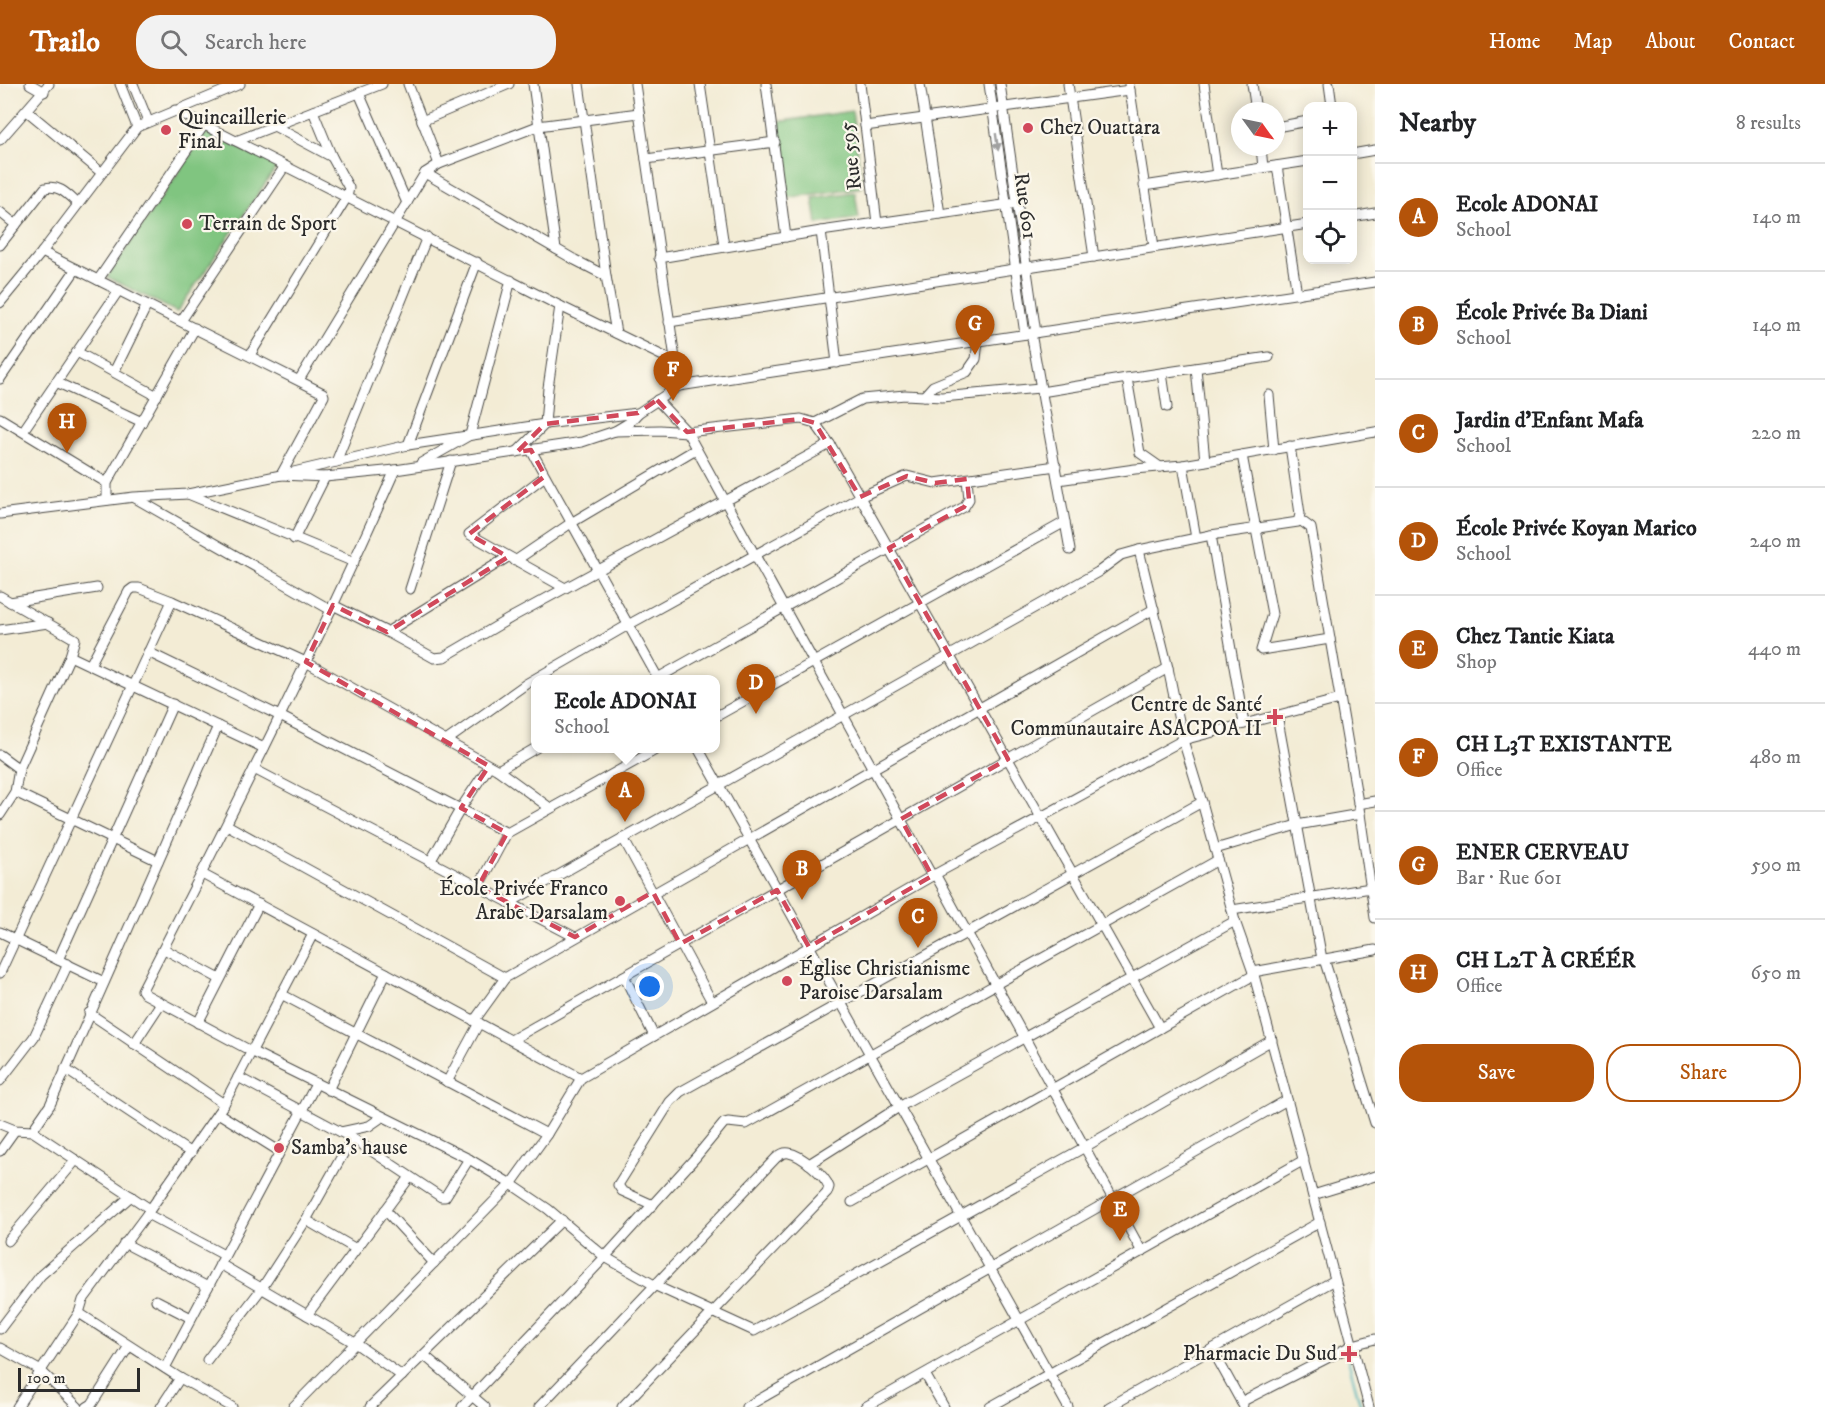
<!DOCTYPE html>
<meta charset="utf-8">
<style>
:root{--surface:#fff;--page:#f2f2f2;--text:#202124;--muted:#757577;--line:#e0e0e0;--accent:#b45309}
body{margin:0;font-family:"IM FELL DW Pica",serif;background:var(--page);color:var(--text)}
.controls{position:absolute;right:18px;top:18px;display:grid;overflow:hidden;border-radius:12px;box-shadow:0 3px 15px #0003}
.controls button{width:54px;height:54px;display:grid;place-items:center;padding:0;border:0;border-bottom:2px solid var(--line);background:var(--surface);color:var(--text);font:30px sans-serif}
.compass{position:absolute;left:1231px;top:18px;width:54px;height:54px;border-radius:50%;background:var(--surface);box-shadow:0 3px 15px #0003;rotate:123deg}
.scale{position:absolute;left:18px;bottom:15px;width:122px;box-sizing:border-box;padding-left:6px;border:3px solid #2b2b2b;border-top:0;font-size:16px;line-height:21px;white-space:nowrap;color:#2b2b2b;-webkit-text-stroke:4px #fbf7ec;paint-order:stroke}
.you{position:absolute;left:650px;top:903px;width:21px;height:21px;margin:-15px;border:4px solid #fff;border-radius:50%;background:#1a73e8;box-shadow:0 0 0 9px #1a73e833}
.badge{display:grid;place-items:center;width:39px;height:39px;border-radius:50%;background:var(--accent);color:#fff;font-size:20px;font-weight:700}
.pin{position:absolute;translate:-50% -50px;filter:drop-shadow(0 2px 3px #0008)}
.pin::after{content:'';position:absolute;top:32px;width:21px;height:18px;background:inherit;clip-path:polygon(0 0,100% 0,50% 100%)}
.popup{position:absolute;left:531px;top:591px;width:189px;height:78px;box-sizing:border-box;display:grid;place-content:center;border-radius:12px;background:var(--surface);filter:drop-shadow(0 2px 4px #0005);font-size:20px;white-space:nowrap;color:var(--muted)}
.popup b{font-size:22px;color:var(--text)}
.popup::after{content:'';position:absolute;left:50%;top:100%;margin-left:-12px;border:12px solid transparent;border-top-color:var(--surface)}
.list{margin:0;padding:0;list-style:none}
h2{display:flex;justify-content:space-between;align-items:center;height:78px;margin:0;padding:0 24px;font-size:26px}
h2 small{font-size:20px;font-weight:400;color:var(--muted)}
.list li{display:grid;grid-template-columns:39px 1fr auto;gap:18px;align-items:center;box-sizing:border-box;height:108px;padding:0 24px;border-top:2px solid var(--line)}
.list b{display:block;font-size:22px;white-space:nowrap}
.list p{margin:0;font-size:20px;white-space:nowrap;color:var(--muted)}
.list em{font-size:20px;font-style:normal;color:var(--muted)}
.actions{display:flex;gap:12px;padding:18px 24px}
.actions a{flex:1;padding:14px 0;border:2px solid var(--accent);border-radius:24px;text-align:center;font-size:21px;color:var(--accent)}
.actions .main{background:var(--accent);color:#fff}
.icon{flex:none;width:33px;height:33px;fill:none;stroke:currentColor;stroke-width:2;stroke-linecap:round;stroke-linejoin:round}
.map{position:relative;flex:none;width:1375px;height:1323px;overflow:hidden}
header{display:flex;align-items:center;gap:36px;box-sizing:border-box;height:84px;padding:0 30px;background:var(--accent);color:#fff}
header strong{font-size:28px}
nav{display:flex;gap:33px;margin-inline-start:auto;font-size:21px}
.search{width:420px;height:54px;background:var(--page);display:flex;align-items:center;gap:15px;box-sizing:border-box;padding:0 21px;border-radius:24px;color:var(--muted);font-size:22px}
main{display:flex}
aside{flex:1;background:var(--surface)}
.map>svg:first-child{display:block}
.green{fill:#80c580;stroke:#567856;stroke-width:1.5}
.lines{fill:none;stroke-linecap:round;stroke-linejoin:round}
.stream{stroke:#3fb0b9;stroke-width:2}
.minor-casing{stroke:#494844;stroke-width:11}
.minor{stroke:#fff;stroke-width:9}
.oneway{fill:#a0a0a0}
.marked{fill:none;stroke:#d1495b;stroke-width:4.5;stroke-dasharray:12 8;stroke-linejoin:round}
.poi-dot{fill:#d1495b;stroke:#fbf7ec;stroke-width:2}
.labels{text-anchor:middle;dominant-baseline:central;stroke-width:4.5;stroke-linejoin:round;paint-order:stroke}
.poi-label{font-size:21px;fill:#2b2b2b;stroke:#fbf7ec;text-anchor:start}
.street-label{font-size:21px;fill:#2b2b2b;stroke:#fbf7ec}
</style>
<header>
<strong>Trailo</strong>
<div class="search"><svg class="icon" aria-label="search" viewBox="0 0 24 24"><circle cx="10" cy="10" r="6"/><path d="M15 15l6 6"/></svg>Search here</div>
<nav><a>Home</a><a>Map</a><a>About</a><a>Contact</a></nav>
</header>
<main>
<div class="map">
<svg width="1375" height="1323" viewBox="0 0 1375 1323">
<rect width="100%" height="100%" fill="#fbf7ec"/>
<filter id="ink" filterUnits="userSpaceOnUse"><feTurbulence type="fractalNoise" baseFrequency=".0167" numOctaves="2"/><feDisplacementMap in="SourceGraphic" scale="12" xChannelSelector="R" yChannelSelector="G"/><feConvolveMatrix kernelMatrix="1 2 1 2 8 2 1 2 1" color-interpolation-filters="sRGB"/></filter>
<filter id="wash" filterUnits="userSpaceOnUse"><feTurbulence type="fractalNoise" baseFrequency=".008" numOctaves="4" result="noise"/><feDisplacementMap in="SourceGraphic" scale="24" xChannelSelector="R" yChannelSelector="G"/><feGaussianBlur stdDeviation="1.35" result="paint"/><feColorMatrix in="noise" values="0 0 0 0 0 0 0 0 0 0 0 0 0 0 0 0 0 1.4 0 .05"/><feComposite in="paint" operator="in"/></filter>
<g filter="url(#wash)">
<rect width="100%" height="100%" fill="#f3ecd5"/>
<g class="green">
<path d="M852,27L862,103L787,114L777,38Z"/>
<path d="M206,48L278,81L177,228L107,193Z"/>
<path d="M855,108L859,134L817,140L813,114Z"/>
</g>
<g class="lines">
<path class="stream" d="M1346,1268L1361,1323"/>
</g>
</g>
<g filter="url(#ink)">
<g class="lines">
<g class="minor-casing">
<g id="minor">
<path d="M30,0L44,8"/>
<path d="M120,0L137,43"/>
<path d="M133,0L148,37"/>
<path d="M408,0L439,80"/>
<path d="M533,0L556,165"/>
<path d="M579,0L606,192L616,249"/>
<path d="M635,0L679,302"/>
<path d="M700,0L724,162"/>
<path d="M766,0L786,153"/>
<path d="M860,0L877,139"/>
<path d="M920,0L940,130"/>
<path d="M989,0L1025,250"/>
<path d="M1000,0L1036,249"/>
<path d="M1068,0L1094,173"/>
<path d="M1129,0L1154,163"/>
<path d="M1204,0L1217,91"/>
<path d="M1252,0L1256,27"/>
<path d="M1329,0L1332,22"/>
<path d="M359,9L407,119"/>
<path d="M175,26L560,222L675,278"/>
<path d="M27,27L102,89"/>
<path d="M422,37L509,0"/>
<path d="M274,42L332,73"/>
<path d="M865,42L1130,6"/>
<path d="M1276,43L1308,37"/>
<path d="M0,56L49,0"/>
<path d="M236,57L382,0"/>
<path d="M1261,63L1263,84"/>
<path d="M1352,70L1375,66"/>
<path d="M646,75L775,58"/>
<path d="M1277,82L1297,210"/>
<path d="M425,89L575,176L606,192"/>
<path d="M1144,102L1308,77"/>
<path d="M0,128L16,141"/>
<path d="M1352,133L1375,129"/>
<path d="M821,147L837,279"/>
<path d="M0,161L45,104C59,100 68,111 78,120"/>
<path d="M42,168L323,309L324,312L281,391L325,393L395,386L582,358L615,347L630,338L638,329"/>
<path d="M659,174L821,147L1017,119"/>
<path d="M98,196L204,41"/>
<path d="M0,219L42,168L137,43L240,0"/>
<path d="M181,237L285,82"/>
<path d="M669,238L1308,140"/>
<path d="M1031,249L1070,466"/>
<path d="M77,268L157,312"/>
<path d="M250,271L347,113L349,104L332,73L313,27"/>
<path d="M1196,284L1205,377"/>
<path d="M114,288L147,221"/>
<path d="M1162,289L1167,323"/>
<path d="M1127,294L1269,273"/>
<path d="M0,295L76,185"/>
<path d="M299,296L425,89L439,80L538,42L639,29"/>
<path d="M56,298L142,338"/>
<path d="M1041,308L1127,294L1140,369L1160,383"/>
<path d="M1269,311L1274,366"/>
<path d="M924,312L933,302L967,288L976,275L978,257"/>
<path d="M657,316L687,348L932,792"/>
<path d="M0,334L107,399"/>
<path d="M815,339L862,315L905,311L942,313L1040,304"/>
<path d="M23,347L119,206"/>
<path d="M615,347L660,346L687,348L801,335L815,339L830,360L1160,944"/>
<path d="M408,361L477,178"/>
<path d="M531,366L659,596"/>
<path d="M517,368L545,340L548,304L560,222"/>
<path d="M1242,371L1272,530L1261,566L1330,555"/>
<path d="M336,378L427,153"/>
<path d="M421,379L470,351L511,196"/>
<path d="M1183,381L1196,454"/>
<path d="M395,386C317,562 230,735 142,906L145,910L251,967L469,1075L511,1100L548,1125L605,1173L656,1202L754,1247L1085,1063L1272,956"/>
<path d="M545,392L469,450L565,504"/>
<path d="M1058,396L1135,385L1183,381L1375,348"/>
<path d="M188,410L354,478"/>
<path d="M135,414L331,526"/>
<path d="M107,416V399L195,244"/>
<path d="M0,430L134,413L188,410L281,391L408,361L545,340L638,329L679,302L1375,198"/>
<path d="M1300,436L1311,444L1360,730L1375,834"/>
<path d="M1211,451L1244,640"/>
<path d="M294,455L325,393"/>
<path d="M1139,466L1211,451L1298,438L1300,430L1290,362"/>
<path d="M515,477L571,439L696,365"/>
<path d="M410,505L451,377"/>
<path d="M0,512L75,555L70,572L19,685L15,708L0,731"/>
<path d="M10,518L97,504"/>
<path d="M333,521L387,548L434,574L444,573L514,532L830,360"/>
<path d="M0,546L48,539"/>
<path d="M387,548L508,473"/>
<path d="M148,568L280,632L507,749"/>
<path d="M70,572L264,664"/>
<path d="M90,581L129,507L133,504H139L172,517L306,578L446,657L526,600L628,541L860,413L907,392L935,399L1056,382"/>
<path d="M654,596L964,423L969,415L967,395"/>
<path d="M1277,631L1322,875"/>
<path d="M715,633L1065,438"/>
<path d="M446,657L498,686L550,724"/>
<path d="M698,664L1068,1323"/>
<path d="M0,671L19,685"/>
<path d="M254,685L575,853"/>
<path d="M498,686L536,664"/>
<path d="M15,708L158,777"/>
<path d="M1358,720L1375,717"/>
<path d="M227,741L505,894"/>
<path d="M623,754L712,918"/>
<path d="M1215,765L1297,741L1360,730"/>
<path d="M430,778L461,724L489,682"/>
<path d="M202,790L581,994"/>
<path d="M935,790L1142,1168"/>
<path d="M478,803L507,749L659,664"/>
<path d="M509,819L1098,488L1121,471L1139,466L1168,584L1183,656L1202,718L1235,837L1254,891L1369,1323"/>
<path d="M1232,826L1371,804"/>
<path d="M0,848L104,898"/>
<path d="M164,865L220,895"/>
<path d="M1324,875L1375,1039"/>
<path d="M58,876L173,620"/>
<path d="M1253,888L1375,866"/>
<path d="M0,889L172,517"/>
<path d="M624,892L654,952"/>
<path d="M281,910L547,1050"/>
<path d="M89,929L224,1020"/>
<path d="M474,937L505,894L1154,525"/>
<path d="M198,939L259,820"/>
<path d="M511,956L1168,584"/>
<path d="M134,960L161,919"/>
<path d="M65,985L191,1069"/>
<path d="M238,993L352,1054L441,1113H445L469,1075"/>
<path d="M0,997L34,953L68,880"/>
<path d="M447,998L479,939"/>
<path d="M328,1006L386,889"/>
<path d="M218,1029L279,1067"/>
<path d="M0,1040L15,1046L32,1047L50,1021L218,642"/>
<path d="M32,1047L150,1125"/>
<path d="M341,1048L369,1042L382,1033"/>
<path d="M0,1067L15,1046"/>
<path d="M809,1080L899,1023L1235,837"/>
<path d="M1313,1111L1375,1092"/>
<path d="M852,1118L1254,891"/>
<path d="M653,1121L622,1107L618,1101L670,1018L680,1008L1202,718"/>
<path d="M385,1126L434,1179"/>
<path d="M147,1130L224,1171"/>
<path d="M306,1136L356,1165"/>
<path d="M8,1157L76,1076"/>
<path d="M124,1159L208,1203"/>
<path d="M220,1180L355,1259L402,1292"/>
<path d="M156,1216L191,1234"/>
<path d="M79,1229L180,1294L232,1323"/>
<path d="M307,1231L410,1093"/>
<path d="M0,1245L41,1191L131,1112"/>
<path d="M0,1264L41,1287L78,1323"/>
<path d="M1212,1265L1243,1321"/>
<path d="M424,1271L485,1323"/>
<path d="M207,1276L262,1204L306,1136L352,1054"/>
<path d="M165,1284L316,1000"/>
<path d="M925,1290L944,1323"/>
<path d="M1241,1318L1353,1261L1375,1255"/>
<path d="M17,1323L79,1229L83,1216L147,1130L224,1020L313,850"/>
<path d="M87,1323L92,1320L129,1262"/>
<path d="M161,1323L180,1294"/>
<path d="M293,1323L511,1100L547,1050L581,994L932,792L1183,656L1340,615"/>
<path d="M370,1323L562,1136"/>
<path d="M462,1323L605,1173L696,1073L724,1039L728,1038L746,1040L1218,776"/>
<path d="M539,1323L776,1074C780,1071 783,1068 789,1069C801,1071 825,1091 829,1103L827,1109L622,1323"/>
<path d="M746,1323L1287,1016"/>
<path d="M865,1323L1304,1076"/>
<path d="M990,1323L1320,1138"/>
<path d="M1109,1323L1335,1196"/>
</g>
</g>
<use href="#minor" class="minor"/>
</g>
<defs><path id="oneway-solid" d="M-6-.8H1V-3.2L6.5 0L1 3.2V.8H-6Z" transform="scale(1.5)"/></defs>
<use class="oneway" href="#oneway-solid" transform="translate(997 58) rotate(82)"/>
</g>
<path class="marked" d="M657,316L687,348L801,335L815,339L860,413L907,392L935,399L967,395L969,415L964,423L889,464L1008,675L901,735L932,792L809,863L777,806L680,860L653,808L575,853L478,803L507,749L461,724L489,682L306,578L333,521L387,548L508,473L469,450L545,392L531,366L517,368L545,340L638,329Z"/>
<g class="poi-dot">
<circle cx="1028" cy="44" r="6"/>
<circle cx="166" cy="46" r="6"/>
<circle cx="187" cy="140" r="6"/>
<path d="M1272 624h6v6h6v6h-6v6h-6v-6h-6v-6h6z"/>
<circle cx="620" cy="817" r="6"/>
<circle cx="787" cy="897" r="6"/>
<circle cx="279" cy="1064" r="6"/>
<path d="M1346 1261h6v6h6v6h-6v6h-6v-6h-6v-6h6z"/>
</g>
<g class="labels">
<g class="poi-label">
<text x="178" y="34">Quincaillerie<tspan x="178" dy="24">Final</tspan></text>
<text x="1040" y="44">Chez Ouattara</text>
<text x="199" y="140">Terrain de Sport</text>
<text x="1262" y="621" text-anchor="end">Centre de Santé<tspan x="1262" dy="24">Communautaire ASACPOA II</tspan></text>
<text x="608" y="805" text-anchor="end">École Privée Franco<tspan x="608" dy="24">Arabe Darsalam</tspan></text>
<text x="799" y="885">Église Christianisme<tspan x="799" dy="24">Paroise Darsalam</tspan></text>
<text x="291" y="1064">Samba's hause</text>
<text x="1337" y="1270" text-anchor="end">Pharmacie Du Sud</text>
</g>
<g class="street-label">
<text transform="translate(851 72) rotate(-97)">Rue 595</text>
<text transform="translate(1025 122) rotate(82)">Rue 601</text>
</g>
</g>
</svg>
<div class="controls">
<button>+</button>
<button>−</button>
<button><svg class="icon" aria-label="locate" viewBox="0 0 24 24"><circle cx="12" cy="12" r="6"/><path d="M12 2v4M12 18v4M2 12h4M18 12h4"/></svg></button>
</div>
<svg class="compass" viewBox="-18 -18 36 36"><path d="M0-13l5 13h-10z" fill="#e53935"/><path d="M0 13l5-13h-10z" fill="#757577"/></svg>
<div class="scale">100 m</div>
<div class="you"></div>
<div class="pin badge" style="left:625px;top:738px">A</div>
<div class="popup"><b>Ecole ADONAI</b>School</div>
<div class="pin badge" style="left:802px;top:816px">B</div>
<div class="pin badge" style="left:918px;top:864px">C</div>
<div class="pin badge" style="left:756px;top:630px">D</div>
<div class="pin badge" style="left:1120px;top:1157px">E</div>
<div class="pin badge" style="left:673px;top:317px">F</div>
<div class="pin badge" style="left:975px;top:271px">G</div>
<div class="pin badge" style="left:67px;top:369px">H</div>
</div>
<aside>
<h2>Nearby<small>8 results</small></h2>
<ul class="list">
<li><span class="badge">A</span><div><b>Ecole ADONAI</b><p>School</p></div><em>140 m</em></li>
<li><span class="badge">B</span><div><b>École Privée Ba Diani</b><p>School</p></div><em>140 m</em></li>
<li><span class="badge">C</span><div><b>Jardin d'Enfant Mafa</b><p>School</p></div><em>220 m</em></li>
<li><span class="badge">D</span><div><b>École Privée Koyan Marico</b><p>School</p></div><em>240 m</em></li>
<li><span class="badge">E</span><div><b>Chez Tantie Kiata</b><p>Shop</p></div><em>440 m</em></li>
<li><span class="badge">F</span><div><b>CH L3T EXISTANTE</b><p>Office</p></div><em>480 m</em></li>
<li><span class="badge">G</span><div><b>ENER CERVEAU</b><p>Bar · Rue 601</p></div><em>590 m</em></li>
<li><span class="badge">H</span><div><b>CH L2T À CRÉÉR</b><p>Office</p></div><em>650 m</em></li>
</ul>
<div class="actions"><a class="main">Save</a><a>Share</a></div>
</aside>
</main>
